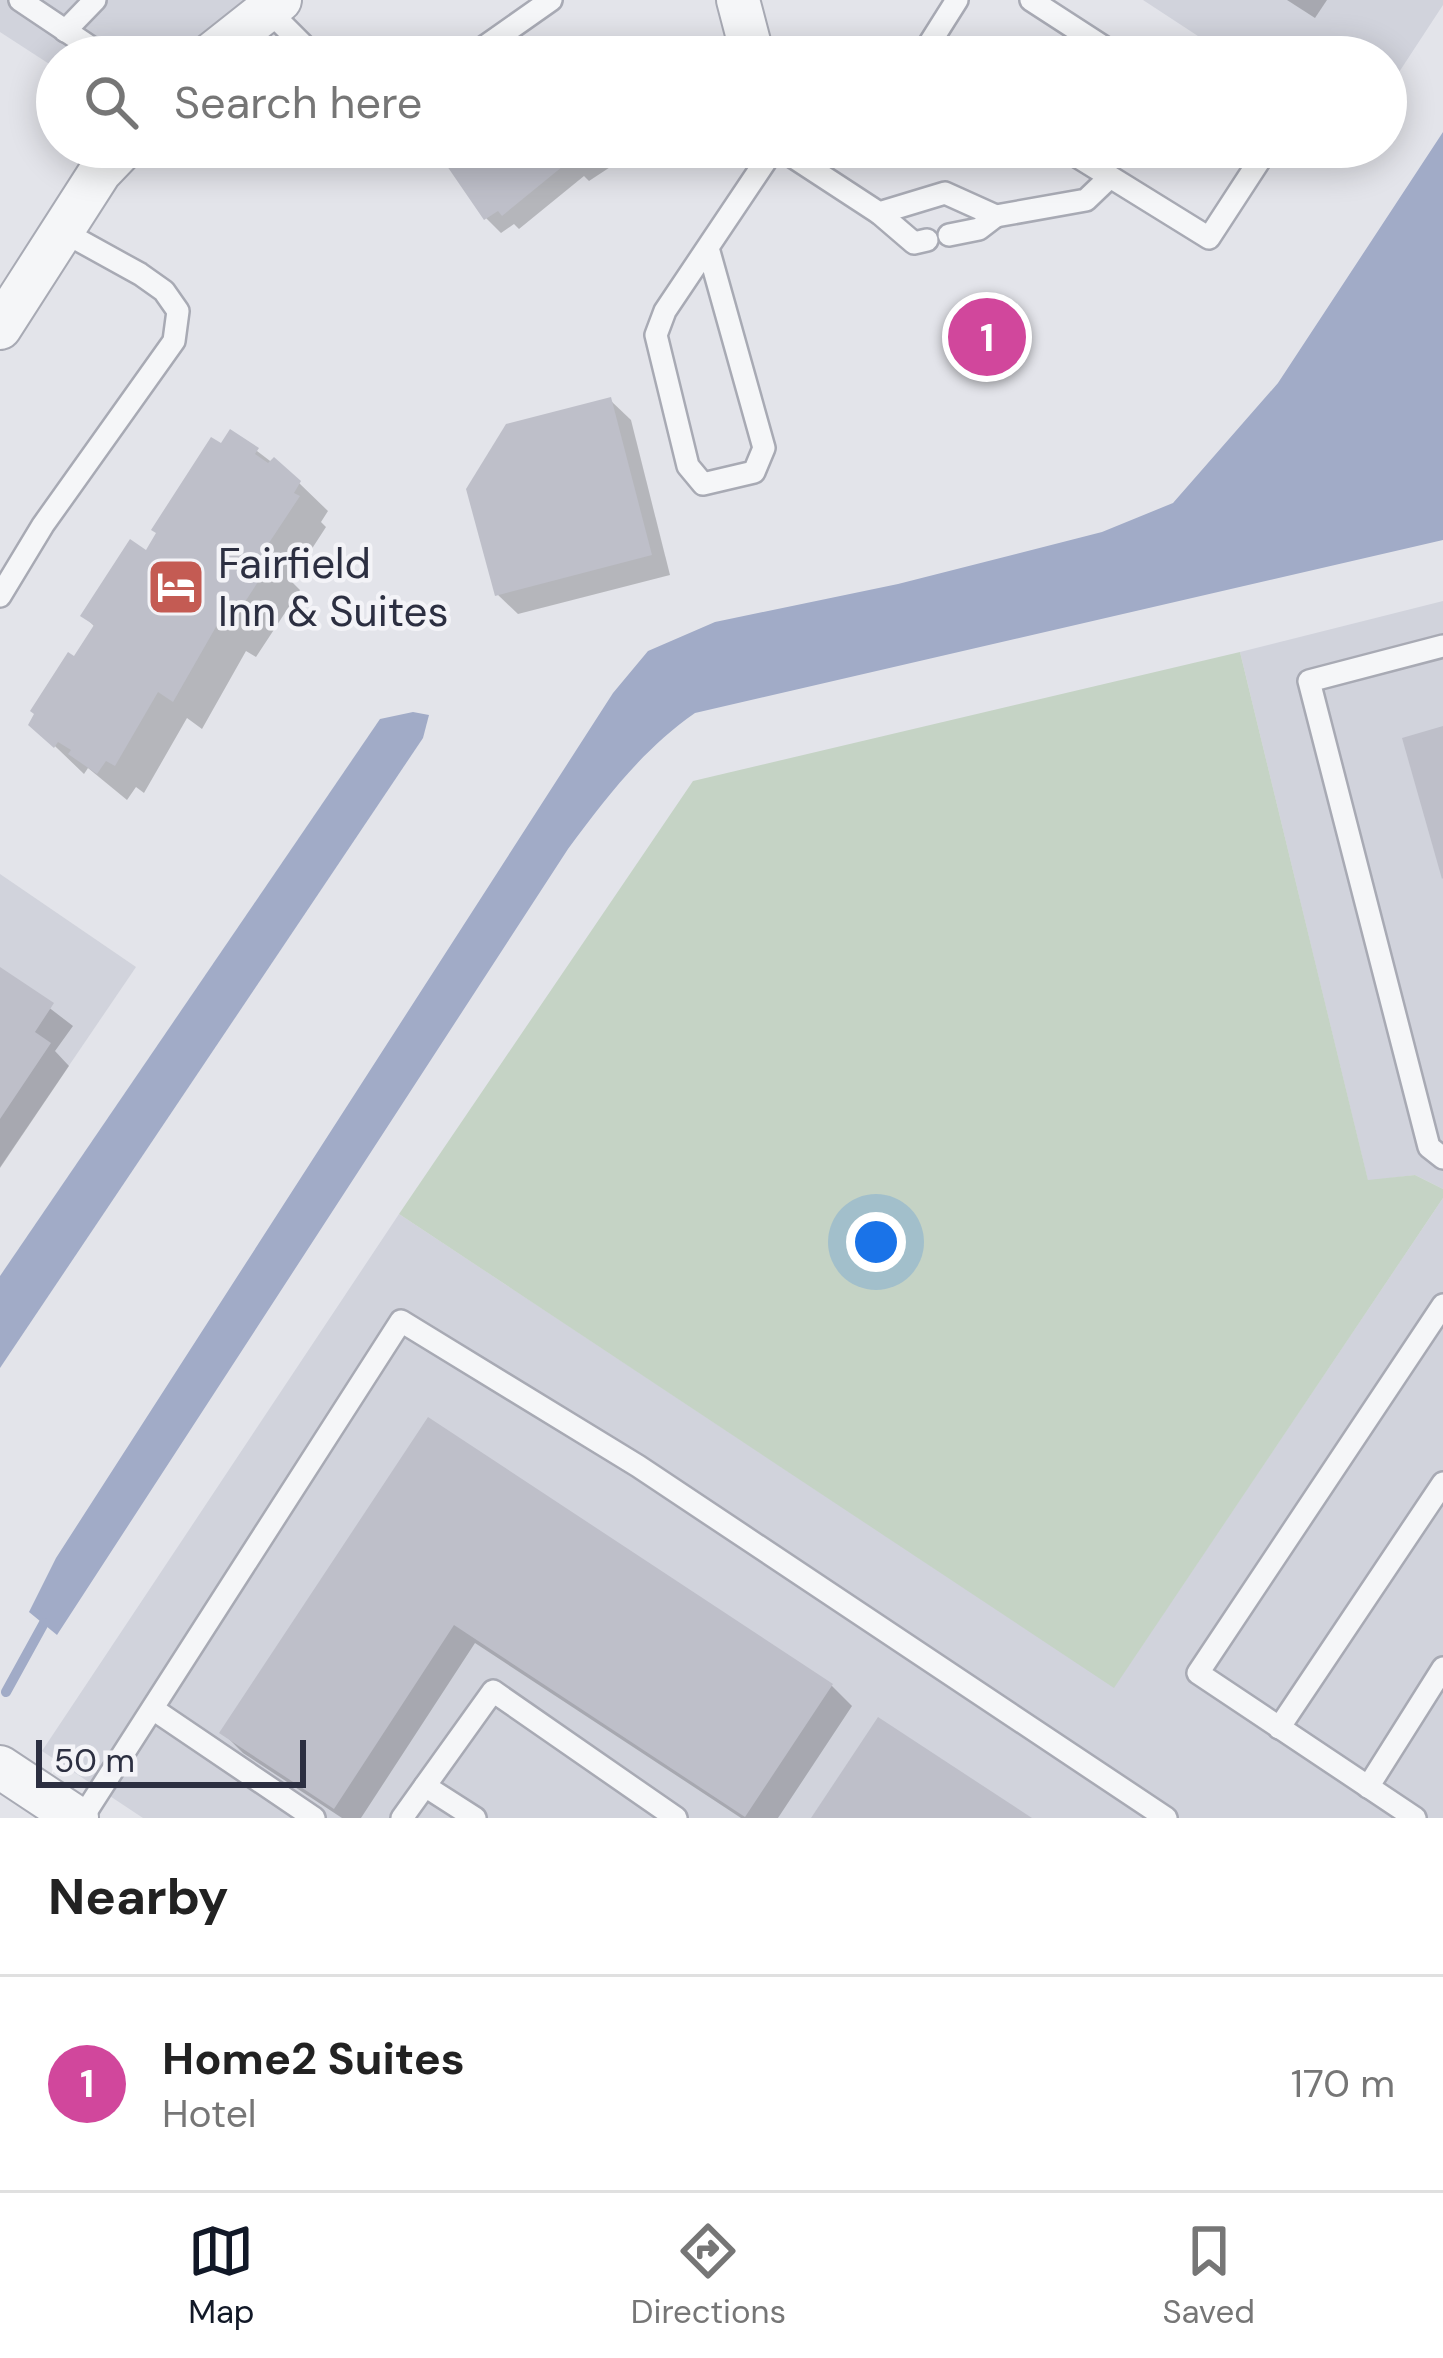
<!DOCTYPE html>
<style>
:root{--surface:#fff;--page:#f2f2f2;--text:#222;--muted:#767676;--line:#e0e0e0;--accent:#111827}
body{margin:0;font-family:"DM Sans",sans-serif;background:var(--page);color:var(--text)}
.scale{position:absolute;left:36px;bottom:30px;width:270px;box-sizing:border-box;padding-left:12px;border:6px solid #2c2f41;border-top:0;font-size:33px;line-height:42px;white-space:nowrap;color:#2c2f41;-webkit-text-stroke:9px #f3f3f7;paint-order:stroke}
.you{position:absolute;left:876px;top:1242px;width:42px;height:42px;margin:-30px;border:9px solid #fff;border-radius:50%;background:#1a73e8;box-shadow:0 0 0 18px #1a73e833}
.badge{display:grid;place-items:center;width:78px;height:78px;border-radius:50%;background:var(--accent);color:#fff;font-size:39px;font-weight:700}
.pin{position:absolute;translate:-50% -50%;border:6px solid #fff;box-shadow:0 3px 12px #0006}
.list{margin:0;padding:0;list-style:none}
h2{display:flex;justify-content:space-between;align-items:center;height:156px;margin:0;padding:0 48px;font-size:51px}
h2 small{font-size:39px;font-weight:400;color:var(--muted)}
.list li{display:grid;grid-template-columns:78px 1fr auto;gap:36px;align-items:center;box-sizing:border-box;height:216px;padding:0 48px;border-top:3px solid var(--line)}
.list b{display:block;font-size:45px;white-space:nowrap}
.list p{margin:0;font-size:39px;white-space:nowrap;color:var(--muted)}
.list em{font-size:39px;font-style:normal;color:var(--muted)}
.icon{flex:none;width:66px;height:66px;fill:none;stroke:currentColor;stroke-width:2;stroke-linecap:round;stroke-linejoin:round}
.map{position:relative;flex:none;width:1443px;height:1818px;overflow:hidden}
.search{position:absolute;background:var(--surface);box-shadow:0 6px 30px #0003;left:36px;right:36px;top:36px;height:132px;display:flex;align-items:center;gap:30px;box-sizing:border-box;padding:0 42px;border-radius:66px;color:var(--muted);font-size:45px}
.sheet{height:372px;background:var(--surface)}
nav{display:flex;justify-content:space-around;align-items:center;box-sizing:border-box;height:168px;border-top:3px solid var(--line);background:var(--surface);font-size:33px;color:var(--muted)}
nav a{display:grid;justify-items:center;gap:6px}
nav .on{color:var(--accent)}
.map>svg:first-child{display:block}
.built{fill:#d1d3dc}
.green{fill:#c5d3c5}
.water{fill:#a1abc7}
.shadow{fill:#0003}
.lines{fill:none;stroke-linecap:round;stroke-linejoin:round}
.stream{stroke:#a1abc7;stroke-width:10}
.building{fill:#bebfc9}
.lane-casing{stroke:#a8aab4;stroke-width:26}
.street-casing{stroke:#a8aab4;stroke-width:46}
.lane{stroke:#f5f6f8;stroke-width:21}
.street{stroke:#f5f6f8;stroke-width:42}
.labels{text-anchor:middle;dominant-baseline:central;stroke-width:9;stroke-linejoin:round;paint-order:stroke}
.poi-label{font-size:42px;fill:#2c2f41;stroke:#f3f3f7;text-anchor:start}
</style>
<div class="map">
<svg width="1443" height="1818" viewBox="0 0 1443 1818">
<rect width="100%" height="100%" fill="#e3e4ea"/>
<g class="built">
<path d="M0,0H255L180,57H57V69L0,32Z"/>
<path d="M1143,0H1443V5L1386,92V57H1230Z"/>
<path d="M1443,601V1189L1415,1175L1368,1181L1240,652Z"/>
<path d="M0,874L136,967L0,1167Z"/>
<path d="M1443,1198V1818H143L42,1751L399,1214L1114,1687Z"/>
</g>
<path class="green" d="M1240,652L1368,1180L1415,1175L1443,1189V1198L1114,1688L399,1214L693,781Z"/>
<g class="water">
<path d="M1443,132V540L695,713C642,750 606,798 568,849L57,1635L29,1612L56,1558L613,693L648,651L715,622L898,584L1102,532L1173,503L1278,383Z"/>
<path d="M413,712L429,715L423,738L0,1368V1276L380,719Z"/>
</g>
<g class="shadow">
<path d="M1287,0H1327L1315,18Z"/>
<path d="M445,147H628L627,156L589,181L584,176L519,229L514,224L501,233L486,218Z"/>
<path d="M610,400L631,420L670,575L518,614L497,594Z"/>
<path d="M222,447L257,451L299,483L328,511L321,522L326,527L291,581L300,590L256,657L246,651L202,729L187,718L144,793L136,787L127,800L88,768L84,774L32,724L96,628L83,615L147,554Z"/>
<path d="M0,970L73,1026L55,1051L69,1066L0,1168Z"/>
<path d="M428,1421L832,1686L852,1706L778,1818H741L475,1643L361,1818H342L243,1753L223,1733Z"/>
</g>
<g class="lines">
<path class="stream" d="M6,1692L44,1623"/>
</g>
<g class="building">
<path d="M440,147H603L572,168L568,162L502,216L498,211L484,220L436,150Z"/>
<path d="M611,397L652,555L495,596L466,489L506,424Z"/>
<path d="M230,429L259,448L255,454L268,463L274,457L301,481L294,493L300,496L263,552L273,559L226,631L217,625L173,702L158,692L115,766L106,761L97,774L68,754L71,750L58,742L54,748L28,725L34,714L30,711L68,652L74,656L94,625L80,616L130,539L146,550L156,533L151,530L211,437L221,443Z"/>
<path d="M1443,726V878L1442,879L1402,738Z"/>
<path d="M0,967L54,1003L35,1032L51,1043L0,1119Z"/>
<path d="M428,1417L833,1684L745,1817L454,1625L334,1809L219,1733Z"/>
<path d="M878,1717L1032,1818H811Z"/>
</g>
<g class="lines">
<g class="lane-casing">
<g id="lane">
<path d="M20,0L105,57"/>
<path d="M1031,0L1119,57"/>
<path d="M268,10L315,57"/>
<path d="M65,31L95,0"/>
<path d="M470,57L551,0"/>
<path d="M921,57L957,0"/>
<path d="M778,147L879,213L945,193L996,216L1086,200L1110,177"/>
<path d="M1062,147L1209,238L1265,152L1257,147"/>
<path d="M879,213L914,243L927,240"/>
<path d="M949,235L979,229L996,216"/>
<path d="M708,248L764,448L754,472L703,484L688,466L656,335L665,311L775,147"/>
<path d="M0,596L43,525L174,341L178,311L164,291L140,274L62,231"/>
<path d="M1443,646L1309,681L1429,1147L1443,1158"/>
<path d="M153,1709L314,1818"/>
<path d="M1279,1728L1443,1483"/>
<path d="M425,1786L475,1818"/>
<path d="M1368,1787L1443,1668"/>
<path d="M82,1818L401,1321L638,1466L1166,1818"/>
<path d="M402,1818L493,1691L676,1818"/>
<path d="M1415,1818L1198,1673L1443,1305"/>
</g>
</g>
<g class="street-casing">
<g id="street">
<path d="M738,0L753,57"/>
<path d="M208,57L280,0"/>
<path d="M0,328L100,172L124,147"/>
<path d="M0,1767L77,1818"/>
</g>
</g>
<use href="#lane" class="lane"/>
<use href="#street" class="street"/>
</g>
<defs>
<g id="hotel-square" transform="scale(3)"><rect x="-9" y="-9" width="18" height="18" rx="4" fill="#c45b53" stroke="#f3f3f7"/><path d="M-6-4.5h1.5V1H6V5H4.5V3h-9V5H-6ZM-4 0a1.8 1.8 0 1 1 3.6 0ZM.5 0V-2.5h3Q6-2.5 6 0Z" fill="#fff"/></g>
</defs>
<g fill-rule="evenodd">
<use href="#hotel-square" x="176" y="587"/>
</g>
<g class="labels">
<g class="poi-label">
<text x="218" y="563">Fairfield<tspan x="218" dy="48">Inn &amp; Suites</tspan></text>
</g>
</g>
</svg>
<div class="scale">50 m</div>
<div class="you"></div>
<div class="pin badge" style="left:987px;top:337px;background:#d1479c">1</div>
<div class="search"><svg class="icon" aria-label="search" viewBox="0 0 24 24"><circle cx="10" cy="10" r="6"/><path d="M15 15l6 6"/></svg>Search here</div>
</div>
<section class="sheet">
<h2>Nearby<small></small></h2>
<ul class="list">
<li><span class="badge" style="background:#d1479c">1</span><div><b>Home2 Suites</b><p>Hotel</p></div><em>170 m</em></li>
</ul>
</section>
<nav>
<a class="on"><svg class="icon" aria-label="map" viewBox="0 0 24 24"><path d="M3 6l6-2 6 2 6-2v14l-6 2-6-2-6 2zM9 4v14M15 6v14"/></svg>Map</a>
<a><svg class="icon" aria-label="directions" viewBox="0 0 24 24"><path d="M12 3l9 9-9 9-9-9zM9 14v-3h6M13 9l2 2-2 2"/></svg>Directions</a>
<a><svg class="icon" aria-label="saved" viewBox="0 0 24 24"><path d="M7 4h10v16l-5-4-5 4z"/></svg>Saved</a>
</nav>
